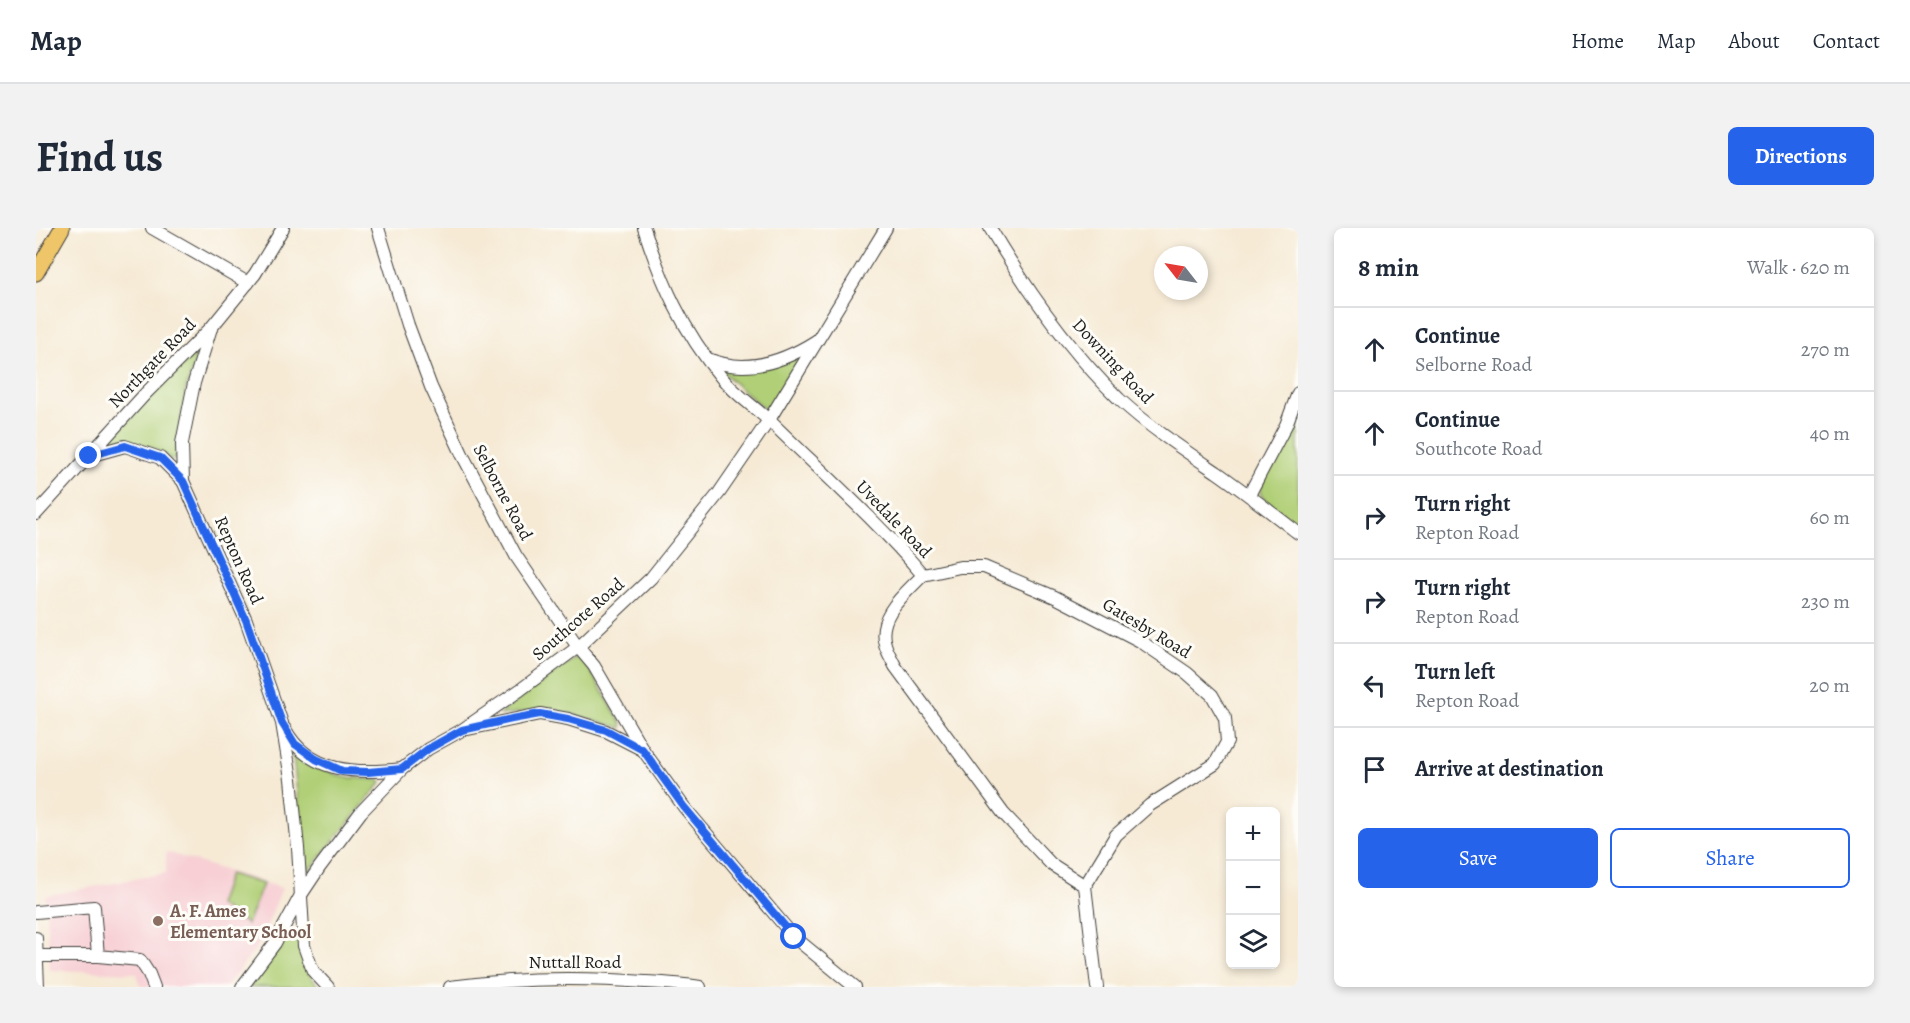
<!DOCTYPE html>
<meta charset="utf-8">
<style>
:root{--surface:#fff;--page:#f2f2f3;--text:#1f2937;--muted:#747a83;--line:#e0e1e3;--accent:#2563eb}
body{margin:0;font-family:Alegreya,serif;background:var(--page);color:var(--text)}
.controls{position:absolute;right:18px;bottom:18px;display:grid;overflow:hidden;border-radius:9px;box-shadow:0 3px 9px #0003}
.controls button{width:54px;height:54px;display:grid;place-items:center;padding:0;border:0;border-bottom:2px solid var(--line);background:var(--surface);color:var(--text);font:30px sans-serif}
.compass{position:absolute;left:1118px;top:18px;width:54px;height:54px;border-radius:50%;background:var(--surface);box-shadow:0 3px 9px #0003;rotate:301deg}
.stop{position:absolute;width:18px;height:18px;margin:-14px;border:4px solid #2563eb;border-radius:50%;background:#fff}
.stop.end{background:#2563eb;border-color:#fff;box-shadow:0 2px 6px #0008}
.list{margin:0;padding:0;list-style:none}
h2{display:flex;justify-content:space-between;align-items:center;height:78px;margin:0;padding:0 24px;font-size:26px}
h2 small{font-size:20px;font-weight:400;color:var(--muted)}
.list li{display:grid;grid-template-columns:39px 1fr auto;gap:18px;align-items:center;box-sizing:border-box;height:84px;padding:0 24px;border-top:2px solid var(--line)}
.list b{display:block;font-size:22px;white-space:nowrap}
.list p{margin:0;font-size:20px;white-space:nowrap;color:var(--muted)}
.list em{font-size:20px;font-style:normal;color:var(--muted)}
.actions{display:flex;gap:12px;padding:18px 24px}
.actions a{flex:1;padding:14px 0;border:2px solid var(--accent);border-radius:9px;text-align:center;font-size:21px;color:var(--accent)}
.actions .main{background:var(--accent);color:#fff}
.icon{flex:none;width:33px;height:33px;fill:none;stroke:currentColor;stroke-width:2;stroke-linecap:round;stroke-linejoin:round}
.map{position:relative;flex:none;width:1262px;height:759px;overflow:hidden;border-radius:9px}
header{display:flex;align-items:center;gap:36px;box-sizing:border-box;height:84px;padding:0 30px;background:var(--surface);border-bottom:2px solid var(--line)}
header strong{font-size:28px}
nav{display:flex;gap:33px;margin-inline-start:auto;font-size:21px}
.intro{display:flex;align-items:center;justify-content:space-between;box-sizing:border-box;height:144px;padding:0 36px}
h1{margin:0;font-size:42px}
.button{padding:15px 27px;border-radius:9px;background:var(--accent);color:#fff;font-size:21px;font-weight:700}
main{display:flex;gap:36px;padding:0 36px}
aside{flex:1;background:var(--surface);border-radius:9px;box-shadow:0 3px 9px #0003}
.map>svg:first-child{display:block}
.built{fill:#f7cfd4}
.green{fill:#b0cf76;stroke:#667649;stroke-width:1.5}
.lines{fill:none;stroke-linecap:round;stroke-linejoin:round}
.minor-casing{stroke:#3d3b38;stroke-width:14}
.major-casing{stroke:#3d3b38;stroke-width:17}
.minor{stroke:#fff;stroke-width:12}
.major{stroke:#eec569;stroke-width:15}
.route{stroke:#2563eb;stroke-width:8}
.education-dot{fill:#8d6e63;stroke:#fdfcf7;stroke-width:2}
.labels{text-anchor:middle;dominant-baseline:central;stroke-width:6;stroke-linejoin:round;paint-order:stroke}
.street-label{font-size:18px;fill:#1c1c1c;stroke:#fdfcf7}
.education-label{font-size:18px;font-weight:bold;fill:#785e54;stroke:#fdfcf7;text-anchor:start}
</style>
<header>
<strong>Map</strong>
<nav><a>Home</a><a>Map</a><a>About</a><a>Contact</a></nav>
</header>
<div class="intro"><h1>Find us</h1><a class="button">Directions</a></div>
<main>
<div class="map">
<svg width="1262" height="759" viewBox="0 0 1262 759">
<rect width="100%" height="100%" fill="#fdfcf7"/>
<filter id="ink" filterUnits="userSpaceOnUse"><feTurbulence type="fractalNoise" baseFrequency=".0167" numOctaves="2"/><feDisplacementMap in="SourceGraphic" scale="12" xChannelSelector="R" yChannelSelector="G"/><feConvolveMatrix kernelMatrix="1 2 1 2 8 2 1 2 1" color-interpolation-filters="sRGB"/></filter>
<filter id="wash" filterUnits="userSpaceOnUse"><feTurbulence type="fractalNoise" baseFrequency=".008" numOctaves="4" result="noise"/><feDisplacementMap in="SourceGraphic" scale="24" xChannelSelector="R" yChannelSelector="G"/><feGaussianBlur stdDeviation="1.35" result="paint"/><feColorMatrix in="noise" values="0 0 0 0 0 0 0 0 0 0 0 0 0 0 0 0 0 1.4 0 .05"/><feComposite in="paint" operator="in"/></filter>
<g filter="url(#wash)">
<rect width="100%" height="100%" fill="#f6ead5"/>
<path class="built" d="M130,624L246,660L224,715L190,759H105L101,745L14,742L9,668L130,645Z"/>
<g class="green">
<path d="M157,128H159L160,130L149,164L140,231L136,232C116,216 99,214 75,215L73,213L113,169Z"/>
<path d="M760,130L764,132L731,183L696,153L685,141Z"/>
<path d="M1262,185V299L1226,269L1224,264L1227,253Z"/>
<path d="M539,430L547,431L586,496V500L541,487L511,481L465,487V485Z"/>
<path d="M259,523L281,538L306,549L343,552L346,554L273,643L269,635L257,528Z"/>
<path d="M193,646L227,656L211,696L182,677Z"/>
<path d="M256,702L260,704C264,724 269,743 283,759H213Z"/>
</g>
</g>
<g filter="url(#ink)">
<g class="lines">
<g class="minor-casing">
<g id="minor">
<path d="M116,0L212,55"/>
<path d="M342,0L372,97L395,159L427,228L480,328L542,419L558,438L607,522"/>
<path d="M608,0C626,56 647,103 685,149C700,167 719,179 736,195C787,245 841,293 887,347C870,365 840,388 849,416C851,424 856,431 859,438L967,585L1015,636L1049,658"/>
<path d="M954,0C990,61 1032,121 1083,171C1113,199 1148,222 1182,245C1209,264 1236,285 1262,305"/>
<path d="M175,100L158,155L146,215L147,253L210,392L246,495L255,551L262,620L268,718L277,743L292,759"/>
<path d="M672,131C710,147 747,134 780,113"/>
<path d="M53,228L89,218L124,230L147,253"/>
<path d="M1213,267L1250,197L1262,165"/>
<path d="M0,286L110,165L175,100L219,46L247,0"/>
<path d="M887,347L924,339H948L1019,369L1104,413L1151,445L1176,467L1189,490L1191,514L1179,536L1114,577L1080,607L1049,658L1061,759"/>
<path d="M249,501C273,546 322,546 366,541"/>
<path d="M432,501L504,486L532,491L570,503L607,522L648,579L758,709L819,759"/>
<path d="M0,684L58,679L62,728H1"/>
<path d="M0,710L2,759"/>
<path d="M62,728L104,732L113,746L118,759"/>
<path d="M206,759L239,715L265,667L283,640L325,584L366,541L392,521L426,502L484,462L542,419L615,350L683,265L733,192L850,0"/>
<path d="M414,759C478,750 544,749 609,754C627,755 646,756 664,759"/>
</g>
</g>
<g class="major-casing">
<path id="major" d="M0,45L26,0"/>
</g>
<use href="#minor" class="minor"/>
<use href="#major" class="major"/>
</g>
</g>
<g class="lines" filter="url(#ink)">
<path class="route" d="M53,228L89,218L124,230L147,253L210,392L246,495L259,516L280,531L306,543L332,544L366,541L392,521L426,502L476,491L504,486L532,491L570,502L607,522L648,579L758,709"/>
</g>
<circle class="education-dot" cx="122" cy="693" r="6"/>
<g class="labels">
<g class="street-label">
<text transform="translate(1077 133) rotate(47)">Downing Road</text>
<text transform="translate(116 135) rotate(-46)">Northgate Road</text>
<text transform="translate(467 264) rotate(62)">Selborne Road</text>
<text transform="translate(858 291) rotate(46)">Uvedale Road</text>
<text transform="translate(203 332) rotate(66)">Repton Road</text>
<text transform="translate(542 391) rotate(-41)">Southcote Road</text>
<text transform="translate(1111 400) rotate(31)">Gatesby Road</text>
<text x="539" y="734">Nuttall Road</text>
</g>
<g class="education-label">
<text x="134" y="683">A. F. Ames<tspan x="134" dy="21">Elementary School</tspan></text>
</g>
</g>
</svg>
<div class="controls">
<button>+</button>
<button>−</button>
<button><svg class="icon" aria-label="layers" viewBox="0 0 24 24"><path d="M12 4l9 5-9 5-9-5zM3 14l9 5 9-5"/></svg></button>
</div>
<svg class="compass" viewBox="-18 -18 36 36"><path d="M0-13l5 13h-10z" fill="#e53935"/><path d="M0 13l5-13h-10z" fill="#747a83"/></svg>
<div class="stop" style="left:758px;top:709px"></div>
<div class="stop end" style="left:53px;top:228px"></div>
</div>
<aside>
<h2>8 min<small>Walk · 620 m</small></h2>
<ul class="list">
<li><svg class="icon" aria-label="ahead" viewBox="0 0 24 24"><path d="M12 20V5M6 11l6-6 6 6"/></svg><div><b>Continue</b><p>Selborne Road</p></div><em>270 m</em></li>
<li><svg class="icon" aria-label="ahead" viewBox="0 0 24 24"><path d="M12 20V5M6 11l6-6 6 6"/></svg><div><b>Continue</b><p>Southcote Road</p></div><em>40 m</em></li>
<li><svg class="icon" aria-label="right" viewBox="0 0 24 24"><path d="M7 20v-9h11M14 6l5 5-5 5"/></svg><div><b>Turn right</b><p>Repton Road</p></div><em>60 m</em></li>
<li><svg class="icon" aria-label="right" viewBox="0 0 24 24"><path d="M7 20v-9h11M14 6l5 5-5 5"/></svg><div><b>Turn right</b><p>Repton Road</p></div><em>230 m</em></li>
<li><svg class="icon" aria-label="left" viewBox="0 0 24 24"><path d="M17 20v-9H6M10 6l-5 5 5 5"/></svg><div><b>Turn left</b><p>Repton Road</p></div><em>20 m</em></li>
<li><svg class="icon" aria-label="arrive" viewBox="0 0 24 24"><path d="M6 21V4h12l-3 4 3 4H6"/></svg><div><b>Arrive at destination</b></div></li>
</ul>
<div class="actions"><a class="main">Save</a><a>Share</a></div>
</aside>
</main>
